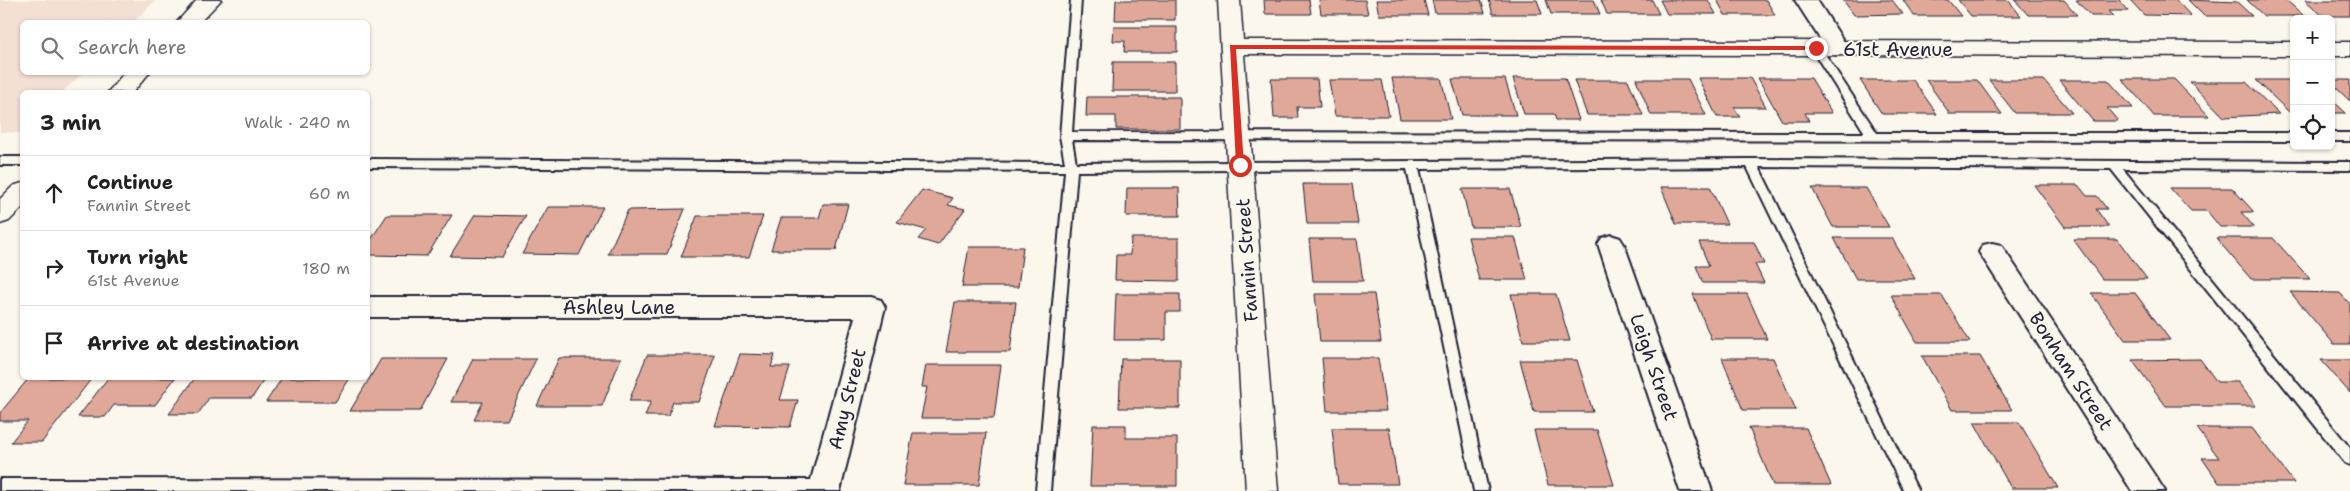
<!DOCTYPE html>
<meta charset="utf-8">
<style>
:root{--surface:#fff;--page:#f2f2f2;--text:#222;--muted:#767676;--line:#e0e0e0}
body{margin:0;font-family:"Shantell Sans",sans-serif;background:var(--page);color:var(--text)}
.controls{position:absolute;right:15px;top:15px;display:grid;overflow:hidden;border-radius:8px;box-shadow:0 1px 4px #0004}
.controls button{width:45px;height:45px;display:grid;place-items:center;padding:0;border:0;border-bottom:1px solid var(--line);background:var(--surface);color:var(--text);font:25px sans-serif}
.stop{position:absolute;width:15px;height:15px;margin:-11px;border:4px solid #d93025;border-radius:50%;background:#fff}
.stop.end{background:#d93025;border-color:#fff;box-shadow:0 1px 5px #0008}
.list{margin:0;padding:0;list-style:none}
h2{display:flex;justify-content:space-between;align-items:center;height:65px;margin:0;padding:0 20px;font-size:21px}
h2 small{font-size:16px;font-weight:400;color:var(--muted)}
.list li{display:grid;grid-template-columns:32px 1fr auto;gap:15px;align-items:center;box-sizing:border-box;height:75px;padding:0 20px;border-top:1px solid var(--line)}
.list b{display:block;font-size:19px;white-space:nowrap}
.list p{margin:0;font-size:16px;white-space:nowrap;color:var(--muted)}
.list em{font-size:16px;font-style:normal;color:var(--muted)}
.icon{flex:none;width:28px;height:28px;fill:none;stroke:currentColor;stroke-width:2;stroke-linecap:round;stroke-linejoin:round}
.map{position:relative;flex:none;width:2350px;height:491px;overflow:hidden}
.search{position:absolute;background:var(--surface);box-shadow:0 1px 4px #0004;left:20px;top:20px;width:350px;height:55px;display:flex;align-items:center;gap:12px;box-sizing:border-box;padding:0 18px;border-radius:8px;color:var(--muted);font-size:19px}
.panel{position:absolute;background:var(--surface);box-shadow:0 1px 4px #0004;left:20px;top:90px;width:350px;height:290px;border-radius:8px}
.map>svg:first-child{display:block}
.built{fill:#f3dfd3}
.building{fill:#e0a899;stroke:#22223b}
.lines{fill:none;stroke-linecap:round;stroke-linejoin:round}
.service-casing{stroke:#22223b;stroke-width:4}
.minor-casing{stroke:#22223b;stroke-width:4}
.tertiary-casing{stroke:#22223b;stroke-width:3}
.secondary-casing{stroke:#22223b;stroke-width:3}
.service{fill:#fbf7ec;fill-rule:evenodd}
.minor{fill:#fbf7ec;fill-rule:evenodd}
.tertiary{fill:#fbf7ec;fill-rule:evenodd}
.secondary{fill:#fbf7ec;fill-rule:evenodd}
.route{fill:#d93025}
.labels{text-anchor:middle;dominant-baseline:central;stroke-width:4;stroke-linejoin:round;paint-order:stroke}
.street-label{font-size:19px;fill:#22223b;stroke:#fbf7ec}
</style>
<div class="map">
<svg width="2350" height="491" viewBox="0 0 2350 491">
<rect width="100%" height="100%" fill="#fbf7ec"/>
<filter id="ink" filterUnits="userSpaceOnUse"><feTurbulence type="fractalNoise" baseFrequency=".02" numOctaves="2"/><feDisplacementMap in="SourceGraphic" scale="10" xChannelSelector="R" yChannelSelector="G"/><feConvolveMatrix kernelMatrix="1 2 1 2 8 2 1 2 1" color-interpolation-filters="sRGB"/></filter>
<g filter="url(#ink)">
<path class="built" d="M0,0H156L133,22H22V72L83,73L62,92H22V133L0,132Z"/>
<g class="building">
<path d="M1116,0H1175V20H1115Z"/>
<path d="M1264,0H1309L1311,14H1265Z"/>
<path d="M1319,0H1365L1368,14H1321Z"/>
<path d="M1376,0H1424L1428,15H1379Z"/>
<path d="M1432,0H1481L1485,13H1435Z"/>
<path d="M1489,0H1537L1542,14H1493Z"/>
<path d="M1546,0H1594L1600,14H1551Z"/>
<path d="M1601,0H1652L1659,14H1607Z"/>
<path d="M1660,0H1708L1716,14H1667Z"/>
<path d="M1717,0H1766L1775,15H1725Z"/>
<path d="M1843,0H1892L1903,14L1854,15Z"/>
<path d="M1903,0H1948L1961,16H1914Z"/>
<path d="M1958,0H2008L2021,16H1971Z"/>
<path d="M2015,0H2064L2077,15H2028Z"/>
<path d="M2076,0H2119L2129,11H2108L2113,16H2091Z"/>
<path d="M2130,0H2176L2191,16L2144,15Z"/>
<path d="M2188,0L2237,2L2252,16H2204Z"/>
<path d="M2247,0H2286L2304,16H2264Z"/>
<path d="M2305,0H2350V16H2323Z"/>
<path d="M1114,27H1177V52H1124L1125,41H1113Z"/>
<path d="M1113,62H1175V91H1112Z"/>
<path d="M1392,78H1441L1451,119H1400Z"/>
<path d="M1513,78H1565L1579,120H1556L1554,114H1524Z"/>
<path d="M1698,78H1750L1766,107H1734L1740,117H1717Z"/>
<path d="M1758,78H1811L1832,113H1805L1809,121H1782Z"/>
<path d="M1271,79H1317L1320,107H1297L1298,118H1274Z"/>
<path d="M1452,79H1505L1516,115H1462Z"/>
<path d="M1636,79H1688L1706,115H1651Z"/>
<path d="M2122,79H2174L2209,116H2154Z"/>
<path d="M1329,80H1382L1389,116H1335Z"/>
<path d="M1574,80H1628L1643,115H1587Z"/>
<path d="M1860,80H1913L1937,114H1882Z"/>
<path d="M1926,80H1977L2002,114H1950Z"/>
<path d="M1989,80H2044L2072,113H2015Z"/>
<path d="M2059,80H2108L2133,108H2107L2118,121H2093Z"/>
<path d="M2256,80H2294V113H2290Z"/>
<path d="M2331,80H2350V101L2331,83Z"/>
<path d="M2190,82H2246L2279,114L2224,117Z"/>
<path d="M1087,97H1180V129H1116V116H1086Z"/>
<path d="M2331,99L2346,113H2331Z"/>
<path d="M1303,184H1352L1358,224H1307Z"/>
<path d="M2034,185H2078L2087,196H2097L2107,209H2096L2109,227H2065Z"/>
<path d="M1661,187H1710L1727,224H1676Z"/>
<path d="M1127,188H1179L1180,216H1126Z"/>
<path d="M1812,188H1866L1889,227H1833Z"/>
<path d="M2170,188H2232L2254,212H2241L2254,227H2220L2207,211H2191Z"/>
<path d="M1462,189H1510L1521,227H1471Z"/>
<path d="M922,190L953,198L948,205L965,209L938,245L918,239L926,230L897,222Z"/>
<path d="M823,204H848L836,250H771L781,218H819Z"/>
<path d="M548,207H603L579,255L522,254Z"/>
<path d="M685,209L667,254H608L628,210Z"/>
<path d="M387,215H452L427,256L368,255V244Z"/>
<path d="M475,215L526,216L502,257L450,256Z"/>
<path d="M697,216H763L749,257H681Z"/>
<path d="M1468,237H1515L1527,280H1479Z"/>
<path d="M1131,238H1179V281L1115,280L1116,255H1130Z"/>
<path d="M1834,238H1892L1915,279H1856Z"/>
<path d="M2216,238H2273L2310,279H2251Z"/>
<path d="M1309,239H1357L1363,281H1313Z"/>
<path d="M2073,239H2117L2147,279H2102Z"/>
<path d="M1699,242H1754L1764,264H1755L1764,283H1703L1696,266H1709Z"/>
<path d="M969,247H1023L1018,287H962Z"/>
<path d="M2290,292L2340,293L2350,304V344H2334Z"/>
<path d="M2091,293H2135L2170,340H2125Z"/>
<path d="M1116,294H1180V312H1166V340H1114Z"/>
<path d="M1315,294H1374L1381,342H1320Z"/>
<path d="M1511,294H1556L1570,341H1523Z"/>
<path d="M1693,294H1747L1767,339H1711Z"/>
<path d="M1891,295H1942L1970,342H1917Z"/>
<path d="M955,302H1016L1010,352H946Z"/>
<path d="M740,354L775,355L771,367H790L780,400H798L790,427L715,426Z"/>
<path d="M647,355H715L699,402H673L668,416H645L651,401H629Z"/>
<path d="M1922,356H1980L2012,410H1952Z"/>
<path d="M559,358H621L602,406H537Z"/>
<path d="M1322,358H1378L1386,411H1327Z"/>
<path d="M1722,358H1773L1796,410H1743Z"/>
<path d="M381,359H448L420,411H350Z"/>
<path d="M473,359H536L507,420H474L483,402H451Z"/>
<path d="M1121,359H1180V408H1119Z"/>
<path d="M2200,359L2217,382H2238L2256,406H2166L2132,360Z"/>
<path d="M1520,360H1577L1593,412H1534Z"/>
<path d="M2321,360H2350V393Z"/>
<path d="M926,365H1001L994,418H921L927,387H922Z"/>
<path d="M29,378H92L42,442H11L28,421H0V413Z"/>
<path d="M108,378H175L155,405H114L105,417H78Z"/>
<path d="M195,378H265L252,398H209L198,414H169Z"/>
<path d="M282,378H350L335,402H266Z"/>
<path d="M1974,422H2019L2058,488H2011Z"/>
<path d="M1093,425H1126V438H1177V486H1090Z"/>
<path d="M1332,428H1389L1398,484H1338Z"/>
<path d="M1749,428H1806L1831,485H1773Z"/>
<path d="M2197,428H2252L2294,483H2219L2202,458H2219Z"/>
<path d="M1534,430H1597L1614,485H1548Z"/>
<path d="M913,433H986L979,485H903Z"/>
</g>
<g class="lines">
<g class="service-casing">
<g id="service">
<path d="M1071,0H1081L1072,132L1865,133L1811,48L1816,45L1821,48L1877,133H2294V141L1072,140L1076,163L1751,159L2350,162V170L2123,169L2350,448V465L2345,463L2111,169L1759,167L1918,491H1904L1747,167L1419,169L1488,491H1474L1407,169L1077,171L1050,491H1036L1065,171L368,167V159L1065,163L1060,136Z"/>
<rect x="2331" y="133" width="19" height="8"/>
<rect x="0" y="157" width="22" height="8"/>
<path d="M0,479L825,480L830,482L832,486L828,491H0Z"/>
</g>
</g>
<g class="minor-casing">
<g id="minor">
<path d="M1795,0H1817L1848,48L1845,53L1837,55L1829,53Z"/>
<path d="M1611,235L1620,238L1624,244L1712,491H1680L1598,244L1602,238Z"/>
<path d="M1992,243L2001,245L2165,491H2132L1979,252L1983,245Z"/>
<path d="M368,297H871L881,300L885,307L840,491H808L855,317H368Z"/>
</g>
</g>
<g class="tertiary-casing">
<g id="tertiary">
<path d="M1218,0H1240L1243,40L2294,42V56L1244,54L1278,491H1246Z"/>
<rect x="2331" y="42" width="19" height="14"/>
</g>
</g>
<g class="secondary-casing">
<g id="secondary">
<path d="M197,0H221L200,22H177Z"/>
<path d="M125,72H150L133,92H108Z"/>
<path d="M22,183V208L9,221L0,224V199L13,186Z"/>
</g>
</g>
<use href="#service" class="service"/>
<use href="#minor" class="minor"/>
<use href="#tertiary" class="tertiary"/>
<use href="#secondary" class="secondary"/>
</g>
</g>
<path class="route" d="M1230,45L1816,46L1819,48L1816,50L1236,49L1244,165L1240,167L1236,165Z"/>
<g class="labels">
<g class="street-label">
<text x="1898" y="49">61st Avenue</text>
<text transform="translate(1247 260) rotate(-94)">Fannin Street</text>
<text x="619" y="307">Ashley Lane</text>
<text transform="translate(1654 367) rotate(71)">Leigh Street</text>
<text transform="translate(2071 371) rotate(57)">Bonham Street</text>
<text transform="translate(847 399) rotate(-76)">Amy Street</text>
</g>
</g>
</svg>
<div class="controls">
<button>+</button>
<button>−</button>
<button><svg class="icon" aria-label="locate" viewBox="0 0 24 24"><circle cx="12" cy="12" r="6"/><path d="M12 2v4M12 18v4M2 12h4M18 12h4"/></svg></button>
</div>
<div class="stop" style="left:1240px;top:165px"></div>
<div class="stop end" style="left:1816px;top:48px"></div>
<div class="search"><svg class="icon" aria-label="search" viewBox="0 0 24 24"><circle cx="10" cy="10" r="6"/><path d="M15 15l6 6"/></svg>Search here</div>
<section class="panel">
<h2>3 min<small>Walk · 240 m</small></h2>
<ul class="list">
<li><svg class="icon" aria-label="ahead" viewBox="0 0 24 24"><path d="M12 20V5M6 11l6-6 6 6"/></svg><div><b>Continue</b><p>Fannin Street</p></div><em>60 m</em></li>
<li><svg class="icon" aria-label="right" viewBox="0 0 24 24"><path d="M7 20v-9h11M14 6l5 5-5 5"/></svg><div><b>Turn right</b><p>61st Avenue</p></div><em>180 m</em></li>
<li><svg class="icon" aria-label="arrive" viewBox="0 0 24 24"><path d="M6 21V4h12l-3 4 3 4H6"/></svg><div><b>Arrive at destination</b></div></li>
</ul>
</section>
</div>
